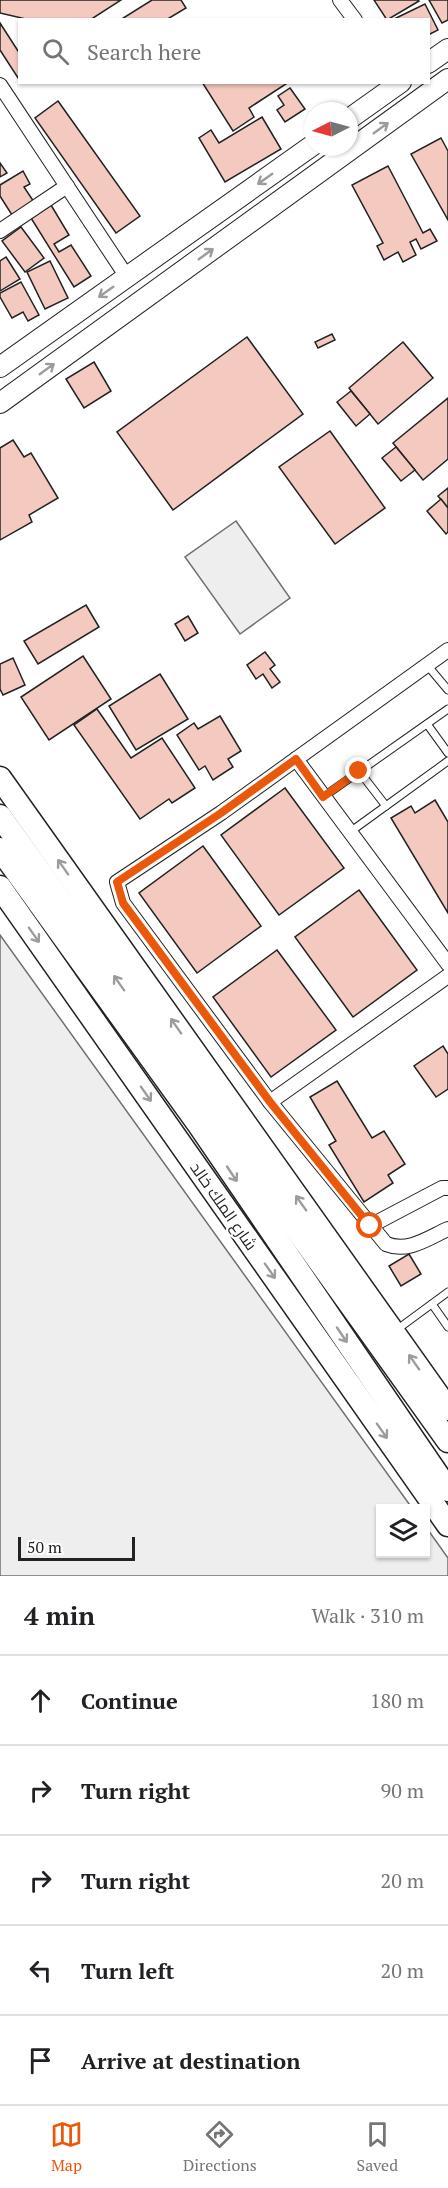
<!DOCTYPE html>
<meta charset="utf-8">
<style>
:root{--surface:#fff;--page:#f2f2f2;--text:#202124;--muted:#757577;--line:#e0e0e0;--accent:#ea580c}
body{margin:0;font-family:"PT Serif",Cairo,serif;background:var(--page);color:var(--text)}
.controls{position:absolute;right:18px;bottom:18px;display:grid;overflow:hidden;border-radius:0px;box-shadow:0 2px 4px #0004}
.controls button{width:54px;height:54px;display:grid;place-items:center;padding:0;border:0;border-bottom:2px solid var(--line);background:var(--surface);color:var(--text);font:30px sans-serif}
.compass{position:absolute;left:304px;top:102px;width:54px;height:54px;border-radius:50%;background:var(--surface);box-shadow:0 2px 4px #0004;rotate:264deg}
.scale{position:absolute;left:18px;bottom:15px;width:117px;box-sizing:border-box;padding-left:6px;border:3px solid #222;border-top:0;font-size:16px;line-height:21px;white-space:nowrap;color:#222;-webkit-text-stroke:4px #fff;paint-order:stroke}
.stop{position:absolute;width:18px;height:18px;margin:-14px;border:4px solid #ea580c;border-radius:50%;background:#fff}
.stop.end{background:#ea580c;border-color:#fff;box-shadow:0 2px 6px #0008}
.list{margin:0;padding:0;list-style:none}
h2{display:flex;justify-content:space-between;align-items:center;height:78px;margin:0;padding:0 24px;font-size:26px}
h2 small{font-size:20px;font-weight:400;color:var(--muted)}
.list li{display:grid;grid-template-columns:39px 1fr auto;gap:18px;align-items:center;box-sizing:border-box;height:90px;padding:0 24px;border-top:2px solid var(--line)}
.list b{display:block;font-size:22px;white-space:nowrap}
.list em{font-size:20px;font-style:normal;color:var(--muted)}
.icon{flex:none;width:33px;height:33px;fill:none;stroke:currentColor;stroke-width:2;stroke-linecap:round;stroke-linejoin:round}
.map{position:relative;flex:none;width:448px;height:1576px;overflow:hidden}
.search{position:absolute;background:var(--surface);box-shadow:0 2px 4px #0004;left:18px;right:18px;top:18px;height:66px;display:flex;align-items:center;gap:15px;box-sizing:border-box;padding:0 21px;border-radius:0px;color:var(--muted);font-size:22px}
.sheet{height:528px;background:var(--surface)}
nav{display:flex;justify-content:space-around;align-items:center;box-sizing:border-box;height:84px;border-top:2px solid var(--line);background:var(--surface);font-size:16px;color:var(--muted)}
nav a{display:grid;justify-items:center;gap:3px}
nav .on{color:var(--accent)}
.map>svg:first-child{display:block}
.green{fill:#eee;stroke:#6f6f6f;stroke-width:1.5}
.building{fill:#f3c9c0;stroke:#222;stroke-width:1.5}
.lines{fill:none;stroke-linecap:round;stroke-linejoin:round}
.lane-casing{stroke:#222;stroke-width:9}
.street-casing{stroke:#222;stroke-width:16}
.secondary-casing{stroke:#222;stroke-width:22}
.primary-casing{stroke:#222;stroke-width:25}
.lane{stroke:#fff;stroke-width:7}
.street{stroke:#fff;stroke-width:14}
.secondary{stroke:#fff;stroke-width:20}
.primary{stroke:#fff;stroke-width:22}
.oneway{stroke:#9c9c9c}
.route{stroke:#ea580c;stroke-width:8}
.labels{text-anchor:middle;dominant-baseline:central;stroke-width:4.5;stroke-linejoin:round;paint-order:stroke}
.street-label{font-size:16px;fill:#222;stroke:#fff}
</style>
<div class="map">
<svg width="448" height="1576" viewBox="0 0 448 1576">
<rect width="100%" height="100%" fill="#fff"/>
<g class="green">
<path d="M236,521L290,598L240,634L185,557Z"/>
<path d="M0,935L412,1508H380V1554H426V1527L448,1558V1576H0Z"/>
</g>
<g class="building">
<path d="M0,0H121L90,20H30L0,13Z"/>
<path d="M152,0H181L186,8L166,20H120Z"/>
<path d="M374,0H418L419,1L387,20Z"/>
<path d="M429,0H448V20L442,23Z"/>
<path d="M425,4L438,30L428,35V20H392Z"/>
<path d="M0,23L20,54V81L0,50Z"/>
<path d="M202,82H289L249,108L254,117L233,131Z"/>
<path d="M290,88L305,109L285,122L277,110L284,105L278,96Z"/>
<path d="M58,101L140,216L116,233L35,118Z"/>
<path d="M262,117L281,149L225,182L199,138L211,130L219,143Z"/>
<path d="M441,138L448,151V220L411,154Z"/>
<path d="M0,163L7,173L0,177Z"/>
<path d="M388,166L423,233L430,229L437,241L421,249L416,239L410,242L416,255L403,262L398,252L384,260L377,246L383,243L352,185Z"/>
<path d="M23,171L30,184L24,187L34,202L12,215L0,196V185Z"/>
<path d="M51,205L69,235L54,244L59,252L71,245L91,276L74,287L31,218Z"/>
<path d="M21,227L44,258L25,272L2,241Z"/>
<path d="M6,257L20,279L0,291V261Z"/>
<path d="M50,261L68,298L45,309L27,272Z"/>
<path d="M21,282L39,315L28,321L23,312L12,318L0,297V293Z"/>
<path d="M332,334L335,340L318,348L315,342Z"/>
<path d="M247,337L303,414L173,510L117,432Z"/>
<path d="M403,342L433,378L378,424L349,388Z"/>
<path d="M94,362L111,391L84,408L66,379Z"/>
<path d="M351,391L370,414L356,426L337,402Z"/>
<path d="M448,398V459L423,480L393,443Z"/>
<path d="M330,431L385,508L335,544L279,467Z"/>
<path d="M13,440L24,457L31,453L58,498L29,515L32,522L0,540V448Z"/>
<path d="M396,447L415,470L401,481L382,458Z"/>
<path d="M448,488V508L438,496Z"/>
<path d="M441,499L448,508V532L446,534L427,511Z"/>
<path d="M86,605L99,627L38,664L24,641Z"/>
<path d="M188,616L198,633L185,641L175,624Z"/>
<path d="M265,652L275,665L270,669L280,682L272,688L263,674L256,679L247,665Z"/>
<path d="M83,656L111,699L49,740L21,697Z"/>
<path d="M13,658L25,685L3,695L0,689V664Z"/>
<path d="M160,674L188,719L136,750L109,706Z"/>
<path d="M97,709L131,758L162,738L195,788L172,803L169,799L140,819L74,725Z"/>
<path d="M220,716L241,751L228,759L233,767L213,780L205,766L199,770L177,735L194,723L198,729Z"/>
<path d="M285,788L344,868L279,915L221,835Z"/>
<path d="M435,800L448,822V913L391,818L411,806L415,813Z"/>
<path d="M203,846L261,926L197,973L139,893Z"/>
<path d="M359,890L417,970L353,1017L295,937Z"/>
<path d="M277,950L336,1030L271,1077L213,997Z"/>
<path d="M443,1046L448,1054V1089L436,1097L414,1066Z"/>
<path d="M337,1081L372,1138L384,1131L405,1164L388,1175L393,1183L364,1202L329,1145L336,1141L310,1097Z"/>
<path d="M409,1254L421,1274L401,1286L389,1266Z"/>
</g>
<g class="lines">
<g class="lane-casing">
<g id="lane">
<path d="M427,665L448,690"/>
<path d="M427,724L448,753"/>
<path d="M359,771L386,806"/>
<path d="M323,797L448,709"/>
<path d="M350,832L448,761"/>
<path d="M432,1304L448,1327"/>
<path d="M395,1331L448,1292"/>
</g>
</g>
<g class="street-casing">
<g id="street">
<path d="M340,0L355,20"/>
<path d="M0,85L127,277"/>
<path d="M0,231L67,186"/>
<path d="M448,650L221,813L117,882L123,903L270,1102L386,1244C408,1253 428,1238 448,1229"/>
<path d="M296,759L448,964"/>
<path d="M270,1102L448,976"/>
<path d="M370,1226L442,1188H448"/>
</g>
</g>
<g class="secondary-casing">
<g id="secondary">
<path d="M428,63L448,49"/>
<path d="M349,119L401,82"/>
<path d="M0,367L313,145"/>
<path d="M0,403L448,79"/>
</g>
</g>
<g class="primary-casing">
<g id="primary">
<path d="M0,778L448,1409"/>
<path d="M0,816L448,1441"/>
<path d="M0,849L199,1125L448,1490"/>
<path d="M0,887L448,1525"/>
</g>
</g>
<use href="#lane" class="lane"/>
<use href="#street" class="street"/>
<use href="#secondary" class="secondary"/>
<use href="#primary" class="primary"/>
</g>
<defs><path id="oneway-shaft" d="M-6 0H5M1.5-3L5.5 0L1.5 3" fill="none" stroke-width="1.6" stroke-linecap="round" stroke-linejoin="round" transform="scale(1.5)"/></defs>
<g class="oneway">
<use href="#oneway-shaft" transform="translate(381 128) rotate(-36)"/>
<use href="#oneway-shaft" transform="translate(265 179) rotate(145)"/>
<use href="#oneway-shaft" transform="translate(206 254) rotate(-36)"/>
<use href="#oneway-shaft" transform="translate(106 292) rotate(145)"/>
<use href="#oneway-shaft" transform="translate(47 369) rotate(-36)"/>
<use href="#oneway-shaft" transform="translate(63 867) rotate(-125)"/>
<use href="#oneway-shaft" transform="translate(34 935) rotate(55)"/>
<use href="#oneway-shaft" transform="translate(119 983) rotate(-125)"/>
<use href="#oneway-shaft" transform="translate(176 1026) rotate(-125)"/>
<use href="#oneway-shaft" transform="translate(146 1094) rotate(55)"/>
<use href="#oneway-shaft" transform="translate(232 1174) rotate(56)"/>
<use href="#oneway-shaft" transform="translate(301 1203) rotate(-125)"/>
<use href="#oneway-shaft" transform="translate(270 1271) rotate(55)"/>
<use href="#oneway-shaft" transform="translate(342 1335) rotate(56)"/>
<use href="#oneway-shaft" transform="translate(414 1362) rotate(-125)"/>
<use href="#oneway-shaft" transform="translate(382 1431) rotate(55)"/>
</g>
<g class="lines">
<path class="route" d="M359,771L323,797L296,759L221,813L117,882L123,903L270,1102L370,1226"/>
</g>
<g class="labels">
<g class="street-label">
<text transform="translate(224 1206) rotate(55)">شارع الملك خالد</text>
</g>
</g>
</svg>
<div class="controls">
<button><svg class="icon" aria-label="layers" viewBox="0 0 24 24"><path d="M12 4l9 5-9 5-9-5zM3 14l9 5 9-5"/></svg></button>
</div>
<svg class="compass" viewBox="-18 -18 36 36"><path d="M0-13l5 13h-10z" fill="#e53935"/><path d="M0 13l5-13h-10z" fill="#757577"/></svg>
<div class="scale">50 m</div>
<div class="stop" style="left:370px;top:1226px"></div>
<div class="stop end" style="left:359px;top:771px"></div>
<div class="search"><svg class="icon" aria-label="search" viewBox="0 0 24 24"><circle cx="10" cy="10" r="6"/><path d="M15 15l6 6"/></svg>Search here</div>
</div>
<section class="sheet">
<h2>4 min<small>Walk · 310 m</small></h2>
<ul class="list">
<li><svg class="icon" aria-label="ahead" viewBox="0 0 24 24"><path d="M12 20V5M6 11l6-6 6 6"/></svg><div><b>Continue</b></div><em>180 m</em></li>
<li><svg class="icon" aria-label="right" viewBox="0 0 24 24"><path d="M7 20v-9h11M14 6l5 5-5 5"/></svg><div><b>Turn right</b></div><em>90 m</em></li>
<li><svg class="icon" aria-label="right" viewBox="0 0 24 24"><path d="M7 20v-9h11M14 6l5 5-5 5"/></svg><div><b>Turn right</b></div><em>20 m</em></li>
<li><svg class="icon" aria-label="left" viewBox="0 0 24 24"><path d="M17 20v-9H6M10 6l-5 5 5 5"/></svg><div><b>Turn left</b></div><em>20 m</em></li>
<li><svg class="icon" aria-label="arrive" viewBox="0 0 24 24"><path d="M6 21V4h12l-3 4 3 4H6"/></svg><div><b>Arrive at destination</b></div></li>
</ul>
</section>
<nav>
<a class="on"><svg class="icon" aria-label="map" viewBox="0 0 24 24"><path d="M3 6l6-2 6 2 6-2v14l-6 2-6-2-6 2zM9 4v14M15 6v14"/></svg>Map</a>
<a><svg class="icon" aria-label="directions" viewBox="0 0 24 24"><path d="M12 3l9 9-9 9-9-9zM9 14v-3h6M13 9l2 2-2 2"/></svg>Directions</a>
<a><svg class="icon" aria-label="saved" viewBox="0 0 24 24"><path d="M7 4h10v16l-5-4-5 4z"/></svg>Saved</a>
</nav>
